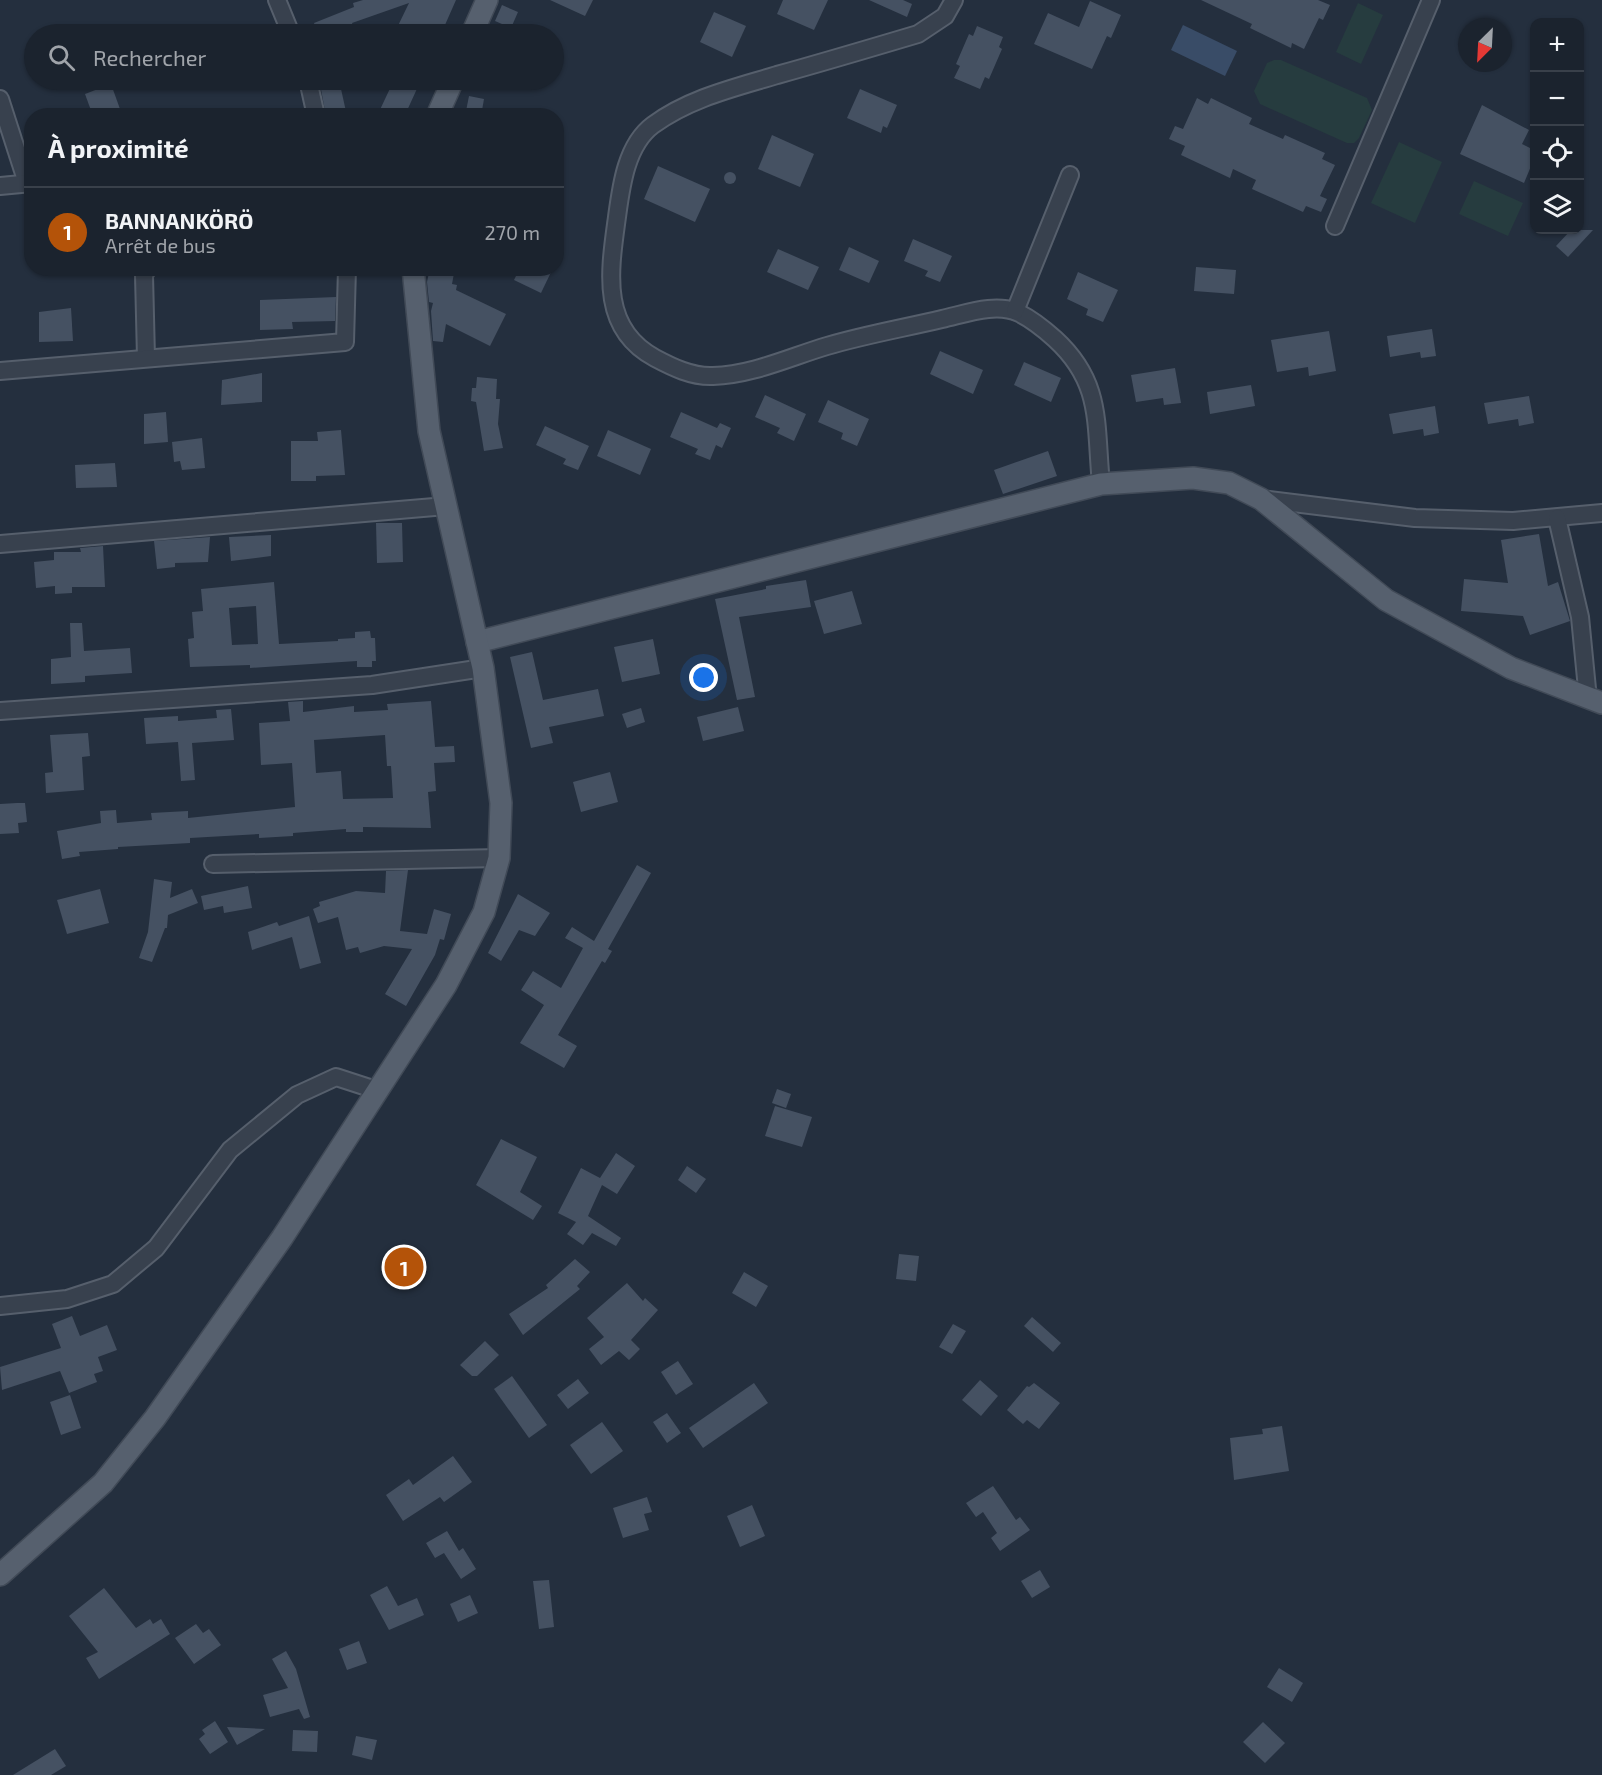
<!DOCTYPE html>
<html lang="fr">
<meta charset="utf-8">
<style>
:root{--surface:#1b232e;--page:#282f3a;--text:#f1f3f6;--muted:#a0a4aa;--line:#39404a;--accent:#b45309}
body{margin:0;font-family:"Exo 2",sans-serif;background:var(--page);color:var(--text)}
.controls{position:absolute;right:18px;top:18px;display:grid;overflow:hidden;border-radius:12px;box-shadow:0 2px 4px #0004}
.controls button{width:54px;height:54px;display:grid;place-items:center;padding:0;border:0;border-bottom:2px solid var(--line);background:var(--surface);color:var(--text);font:30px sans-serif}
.compass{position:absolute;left:1458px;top:18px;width:54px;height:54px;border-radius:50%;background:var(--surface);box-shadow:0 2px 4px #0004;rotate:204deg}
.you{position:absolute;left:704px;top:678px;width:21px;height:21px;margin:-15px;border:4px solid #fff;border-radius:50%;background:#1a73e8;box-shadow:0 0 0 9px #1a73e833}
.badge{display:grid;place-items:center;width:39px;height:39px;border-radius:50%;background:var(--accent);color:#fff;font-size:20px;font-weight:700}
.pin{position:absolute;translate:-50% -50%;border:3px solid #fff;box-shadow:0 2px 6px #0006}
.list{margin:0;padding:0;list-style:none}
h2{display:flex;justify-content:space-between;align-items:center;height:78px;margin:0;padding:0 24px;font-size:26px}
h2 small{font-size:20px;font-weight:400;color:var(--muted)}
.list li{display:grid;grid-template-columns:39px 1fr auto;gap:18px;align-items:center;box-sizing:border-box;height:90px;padding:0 24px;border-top:2px solid var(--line)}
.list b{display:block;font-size:22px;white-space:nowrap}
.list p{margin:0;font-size:20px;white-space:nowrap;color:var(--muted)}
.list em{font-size:20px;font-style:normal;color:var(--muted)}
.icon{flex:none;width:33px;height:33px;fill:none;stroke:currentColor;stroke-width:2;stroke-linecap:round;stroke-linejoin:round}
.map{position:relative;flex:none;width:1602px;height:1775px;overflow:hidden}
.search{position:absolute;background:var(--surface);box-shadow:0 2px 4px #0004;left:24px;top:24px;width:540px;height:66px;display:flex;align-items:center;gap:15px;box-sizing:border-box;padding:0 21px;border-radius:33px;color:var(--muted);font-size:22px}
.panel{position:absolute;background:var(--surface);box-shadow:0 2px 4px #0004;left:24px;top:108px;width:540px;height:168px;border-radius:24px}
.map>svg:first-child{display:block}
.green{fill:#263c3f}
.water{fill:#394c67}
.building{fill:#455162;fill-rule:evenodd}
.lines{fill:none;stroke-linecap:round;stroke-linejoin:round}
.minor-casing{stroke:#565f6c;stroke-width:20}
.major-casing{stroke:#414a57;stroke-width:24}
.minor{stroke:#38414e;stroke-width:16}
.major{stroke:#56606e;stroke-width:21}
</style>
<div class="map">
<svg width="1602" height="1775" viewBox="0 0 1602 1775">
<rect width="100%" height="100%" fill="#242f3e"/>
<g class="green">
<path d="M1358,3L1383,15L1361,64L1336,52Z"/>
<path d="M1274,60H1281L1367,98L1372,110L1359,138L1354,143H1347L1260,104L1254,91L1267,63Z"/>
<path d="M1399,142L1442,162L1415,223L1371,203Z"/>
<path d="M1474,181L1523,203L1508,236L1459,214Z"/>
</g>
<path class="water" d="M1183,25L1237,51L1225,76L1171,50Z"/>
<g class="building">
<path d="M363,0H456L441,34H394L409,3L352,23L356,34H318L314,23L354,7L353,3Z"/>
<path d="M550,0H593L585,16Z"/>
<path d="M783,0H828L814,30L777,14Z"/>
<path d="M869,0H903L912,4L907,17Z"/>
<path d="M1201,0H1318L1330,5L1323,20L1319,18L1304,49L1292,43L1291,48L1250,28L1252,24Z"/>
<path d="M1090,1L1121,15L1111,38L1107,36L1092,69L1034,44L1048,13L1079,27Z"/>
<path d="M502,5L518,12L511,28L495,21Z"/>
<path d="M714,12L746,26L732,57L700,42Z"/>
<path d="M977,26L1003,37L999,47L1002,49L989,79L985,77L980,89L954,78L960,66L956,64L969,34L973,36Z"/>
<path d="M339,80L347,116H326L320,84Z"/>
<path d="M394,80H421L405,115L397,111L394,116H377Z"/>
<path d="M111,84L120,109L102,116H93L85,94Z"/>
<path d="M860,89L897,105L887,128L883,126L881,133L847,118Z"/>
<path d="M469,96L484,99L481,116H465Z"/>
<path d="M1197,98L1208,104L1211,98L1252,118L1249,124L1283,139L1285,135L1325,153L1322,159L1335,165L1320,196L1327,199L1321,212L1306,206L1303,212L1252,189L1256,180L1233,169L1230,178L1181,155L1185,146L1169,139L1175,126L1183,129Z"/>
<path d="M1482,105L1529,130L1522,144L1534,150V159L1524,183L1460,154Z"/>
<path d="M772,135L814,154L800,187L758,169Z"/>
<path d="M658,166L710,189L695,222L644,199Z"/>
<circle cx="730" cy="178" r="6"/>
<path d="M1571,230H1593L1568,257L1556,246Z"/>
<path d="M913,239L952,256L940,282L925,276L928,271L904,261Z"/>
<path d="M849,247L879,261L869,283L839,270Z"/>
<path d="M778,249L819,267L808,290L767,272Z"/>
<path d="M1196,267L1236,270L1234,294L1194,291Z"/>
<path d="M430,268H455L452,284L457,285L456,290L506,314L490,346L446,324L443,342L433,341L431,311L433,303L429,302L427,282Z"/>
<path d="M520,268H553L541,293L514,280Z"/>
<path d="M1078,272L1118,290L1103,322L1086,315L1088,309L1067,299Z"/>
<path d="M336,297L335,321L292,322L293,329L260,330V300Z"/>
<path d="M71,308L73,341L39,342V312Z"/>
<path d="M1432,329L1436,356L1421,358L1420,352L1390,357L1387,336Z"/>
<path d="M1329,331L1336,371L1309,376L1308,367L1277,372L1271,340Z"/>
<path d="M940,351L983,370L973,394L930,374Z"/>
<path d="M1024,362L1061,378L1051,402L1014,385Z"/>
<path d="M1175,368L1181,403L1164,405L1163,398L1136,402L1131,375Z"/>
<path d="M262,373V402L221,405L222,380Z"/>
<path d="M477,377L497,379L496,399H500L498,424L503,448L484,451L476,402L471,401L472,388H476Z"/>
<path d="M1251,385L1255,406L1210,414L1207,392Z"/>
<path d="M765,395L806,414L794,441L777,433L780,428L755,417Z"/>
<path d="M1529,396L1534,423L1519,426L1518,419L1488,424L1484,403Z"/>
<path d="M828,400L869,419L857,446L841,439L843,433L818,422Z"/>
<path d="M1435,406L1439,433L1424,436L1423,429L1393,434L1389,414Z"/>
<path d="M166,412L168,442L144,444V414Z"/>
<path d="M681,412L717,428L720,423L731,428L722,448L716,445L710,460L695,454L698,449L670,437Z"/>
<path d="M545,426L589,446L578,470L563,464L566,459L536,445Z"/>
<path d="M341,430L345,475L316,476V481H291V441H318L317,432Z"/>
<path d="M608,430L651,449L640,475L597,456Z"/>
<path d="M202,438L205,468L182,470L180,461L174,462L172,442Z"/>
<path d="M1048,451L1057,476L1003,494L994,470Z"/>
<path d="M115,463L117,487L76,488L75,465Z"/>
<path d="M376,523H402L403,562L377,563Z"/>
<path d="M1539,534L1548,586L1558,582L1570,621L1530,635L1523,616L1461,611L1464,579L1508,583L1501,540Z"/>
<path d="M271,535V556L231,561L229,537Z"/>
<path d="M210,537L208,562L175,563V567L157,569L154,541Z"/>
<path d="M103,546L105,587H72V593L55,594V586L36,588L34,562L54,560V552H81L80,548Z"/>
<path d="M806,580L811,607L739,617L755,697L737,700L715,599L766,589V586Z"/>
<path d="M274,582L279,644L338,641V639L355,638V632L370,631L371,638H375L376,661H372V667H357V661L250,668V665L190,667L188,639L194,638L192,612L203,611L201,589ZM256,606L258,644L232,645L229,608Z"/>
<path d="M852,591L862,624L824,634L814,601Z"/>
<path d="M70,623H82L84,651L130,648L132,673L85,676V682L51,684V659L71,657Z"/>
<path d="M653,639L660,674L622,682L614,647Z"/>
<path d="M532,652L543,700L598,689L604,716L549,727L553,743L531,748L510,657Z"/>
<path d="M303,701V712L354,706V712L388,710L387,704L431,701L435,747L454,746L455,762L434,763L436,791L428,792L431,828L363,827V832H346V829L293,833V836L259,838V834L190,838V843L118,847V849L79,852L80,856L62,859L57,831L101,823L100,811L116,810L117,823L152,820L151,813L188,811V818L295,807L292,763L261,765L259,723L290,721L288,702ZM385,735L387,766H391L393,798L343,799L341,771L316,773L314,740Z"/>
<path d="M738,707L744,731L703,741L697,717Z"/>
<path d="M641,708L645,722L627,728L622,714Z"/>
<path d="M231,709L234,740L192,743L195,780L181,781L178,742L146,744L144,718L178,716V721L217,718L216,710Z"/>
<path d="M88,733L90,756L82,757L84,790L46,793L45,773L53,772L50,735Z"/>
<path d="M610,772L618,802L581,812L573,782Z"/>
<path d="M17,803H25L27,822L18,823L19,833L0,834V804Z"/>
<path d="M637,865L651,873L608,949L612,951L605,963L602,961L558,1035L577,1046L564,1068L520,1043L544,1005L521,990L533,971L561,988L583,948L565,938L572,927L594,941Z"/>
<path d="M408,870L400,931L427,934L434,909L451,914L444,940L440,939L435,955L406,1006L385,994L412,949L384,946L360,953L358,947L346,950L338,917L318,923L313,909L320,906L319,902L356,891L385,893L386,871Z"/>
<path d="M154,879L172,882L170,898L192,889L198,903L168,915L167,928H165L152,962L139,958L148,932Z"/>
<path d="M248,886L252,908L224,913L223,906L204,910L201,896Z"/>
<path d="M100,889L109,923L67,934L57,900Z"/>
<path d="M518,894L550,913L535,936L519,930L501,961L488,953Z"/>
<path d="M309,916L321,963L300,969L292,937L252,950L248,932L277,922L279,926Z"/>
<path d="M777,1089L791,1094L786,1108L772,1103Z"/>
<path d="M775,1106L812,1117L802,1147L765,1136Z"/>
<path d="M501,1139L537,1157L520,1192L542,1206L533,1220L476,1185Z"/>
<path d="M616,1153L635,1166L617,1194L602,1185L588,1216L621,1238L616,1246L592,1233L583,1245L567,1234L576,1222L558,1213L581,1168L600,1178Z"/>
<path d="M687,1166L706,1179L696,1193L678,1180Z"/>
<path d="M899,1254L919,1256L916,1281L896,1279Z"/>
<path d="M575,1259L590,1272L577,1286L580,1289L523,1335L509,1314L548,1288L546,1285Z"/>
<path d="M744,1272L768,1286L756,1307L732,1293Z"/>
<path d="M627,1283L643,1301L645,1298L658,1310L631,1340L640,1349L629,1360L619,1351L601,1365L589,1349L604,1337L587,1318Z"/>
<path d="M72,1316L80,1336L107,1325L117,1350L98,1357L103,1371L94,1374L97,1382L69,1393L60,1371L2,1390L0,1367L61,1348L52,1324Z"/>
<path d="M1032,1317L1061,1343L1053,1352L1024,1326Z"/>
<path d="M953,1324L966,1331L952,1354L939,1347Z"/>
<path d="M485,1341L499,1355L477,1376H472L460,1365Z"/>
<path d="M678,1361L693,1384L676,1395L661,1372Z"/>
<path d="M512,1376L547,1425L529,1438L494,1389Z"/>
<path d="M578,1379L589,1393L568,1409L557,1395Z"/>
<path d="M980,1380L998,1396L981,1416L962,1400Z"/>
<path d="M754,1383L768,1403L703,1448L689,1428Z"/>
<path d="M1034,1383L1060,1403L1039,1429L1027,1420L1023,1424L1007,1410L1027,1386L1029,1387Z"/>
<path d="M70,1395L81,1428L61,1435L50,1402Z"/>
<path d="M667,1413L681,1433L667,1443L653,1422Z"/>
<path d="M602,1422L623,1451L591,1474L570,1445Z"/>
<path d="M1282,1426L1289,1471L1234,1480L1230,1438L1263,1434L1262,1429Z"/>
<path d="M453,1456L472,1482L444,1502L440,1497L403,1521L386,1495L409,1479L413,1485Z"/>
<path d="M993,1486L1016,1520L1020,1517L1030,1530L1000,1551L991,1538L997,1533L983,1512L976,1517L966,1503Z"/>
<path d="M647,1497L652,1512L644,1514L649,1530L623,1538L613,1508Z"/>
<path d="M752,1505L765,1536L740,1547L727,1516Z"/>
<path d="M447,1531L459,1551L463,1548L476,1569L461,1579L444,1553L435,1558L426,1543Z"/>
<path d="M1040,1570L1050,1587L1032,1598L1021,1581Z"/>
<path d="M549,1580L554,1627L539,1629L533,1581Z"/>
<path d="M387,1586L398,1606L417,1598L424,1615L389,1630L370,1595Z"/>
<path d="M104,1588L136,1628L150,1619L153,1624L161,1619L170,1634L99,1679L86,1658L98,1652L69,1616Z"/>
<path d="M470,1595L478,1613L458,1622L450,1604Z"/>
<path d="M196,1624L203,1633L209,1629L221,1645L194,1664L175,1638Z"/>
<path d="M359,1641L367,1663L347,1670L339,1649Z"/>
<path d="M286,1651L296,1669L310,1717L304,1719L299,1709L270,1717L263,1695L288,1688L272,1659Z"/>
<path d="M1279,1668L1303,1683L1292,1702L1267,1687Z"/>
<path d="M215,1721L228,1742L210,1754L199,1739L205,1734L202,1730Z"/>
<path d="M1263,1722L1285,1743L1265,1763L1243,1742Z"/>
<path d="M227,1727L265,1729L237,1745Z"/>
<path d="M293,1730L318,1731L317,1752L292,1751Z"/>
<path d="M356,1736L377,1740L372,1760L352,1755Z"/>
<path d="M55,1749L66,1766L51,1775H13Z"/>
</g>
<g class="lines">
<g class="minor-casing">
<g id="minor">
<path d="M277,0L291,34"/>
<path d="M954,0L945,16L918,34C871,48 824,62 777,75C734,88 690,98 653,125C626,145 621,187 617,217C610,269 599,328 655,358C672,367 692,377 713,376C752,375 790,357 827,346C864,335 904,328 942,319C965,314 996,302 1019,313C1033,320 1044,329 1055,339C1103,383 1095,424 1101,484"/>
<path d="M308,80L316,116"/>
<path d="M0,99L27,183"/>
<path d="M0,186L32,183"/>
<path d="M1335,226L1431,0"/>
<path d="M1015,311L1070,175"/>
<path d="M146,358L144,275L148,268"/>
<path d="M0,371L345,342L347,268"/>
<path d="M1261,499L1415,518L1513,521L1602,513"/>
<path d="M1557,518L1580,617L1588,699"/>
<path d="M0,544L446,506"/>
<path d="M0,711L372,685L483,668"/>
<path d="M213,864L499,858"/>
<path d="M0,1306L67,1299L113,1284L156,1248L230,1150L297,1095L336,1077L376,1090"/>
</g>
</g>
<g class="major-casing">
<g id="major">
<path d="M472,34L487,0"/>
<path d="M437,116L453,80"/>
<path d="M477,642L1101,484L1193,478L1229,483L1261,499L1386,600L1511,668L1602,703"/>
<path d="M0,1575L103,1483L155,1418L282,1238L446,985L484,912L499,858L501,803L483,668L429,431L413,268"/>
</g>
</g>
<use href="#minor" class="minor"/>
<use href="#major" class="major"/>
</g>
</svg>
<div class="controls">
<button>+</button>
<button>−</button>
<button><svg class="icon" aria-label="locate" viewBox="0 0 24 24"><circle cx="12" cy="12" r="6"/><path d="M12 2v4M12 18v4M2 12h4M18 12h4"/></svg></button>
<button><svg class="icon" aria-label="layers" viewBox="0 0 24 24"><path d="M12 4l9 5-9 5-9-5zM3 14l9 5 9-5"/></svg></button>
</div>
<svg class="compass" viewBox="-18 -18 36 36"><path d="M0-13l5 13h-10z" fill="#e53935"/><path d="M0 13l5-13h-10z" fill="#a0a4aa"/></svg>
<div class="you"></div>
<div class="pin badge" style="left:404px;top:1267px">1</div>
<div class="search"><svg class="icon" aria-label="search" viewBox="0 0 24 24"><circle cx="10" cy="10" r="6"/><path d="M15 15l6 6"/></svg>Rechercher</div>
<section class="panel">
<h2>À proximité<small></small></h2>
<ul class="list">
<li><span class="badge">1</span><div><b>BANNANKÖRÖ</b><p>Arrêt de bus</p></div><em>270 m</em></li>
</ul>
</section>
</div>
